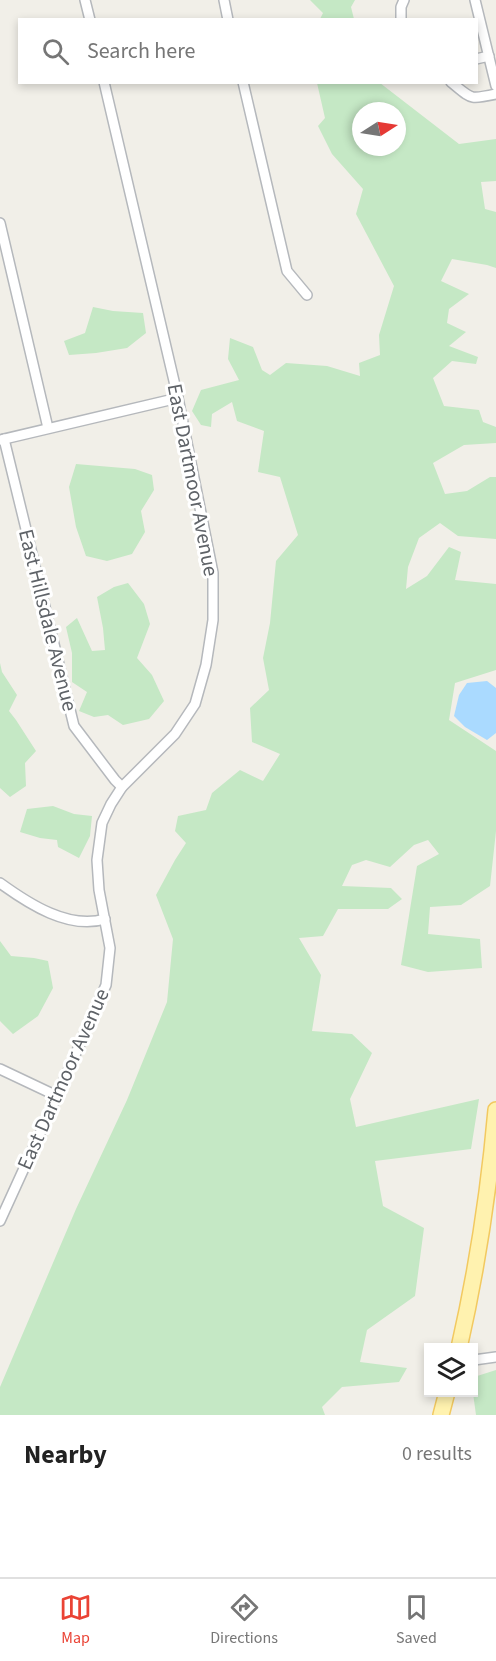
<!DOCTYPE html>
<style>
:root{--surface:#fff;--page:#f6f6f6;--text:#222;--muted:#767676;--line:#e0e0e0;--accent:#ea4335}
body{margin:0;font-family:"Source Sans 3",sans-serif;background:var(--page);color:var(--text)}
.controls{position:absolute;right:18px;bottom:18px;display:grid;overflow:hidden;border-radius:0px;box-shadow:0 3px 9px #0003}
.controls button{width:54px;height:54px;display:grid;place-items:center;padding:0;border:0;border-bottom:2px solid var(--line);background:var(--surface);color:var(--text);font:30px sans-serif}
.compass{position:absolute;left:352px;top:102px;width:54px;height:54px;border-radius:50%;background:var(--surface);box-shadow:0 3px 9px #0003;rotate:78deg}
.list{margin:0;padding:0;list-style:none}
h2{display:flex;justify-content:space-between;align-items:center;height:78px;margin:0;padding:0 24px;font-size:26px}
h2 small{font-size:20px;font-weight:400;color:var(--muted)}
.icon{flex:none;width:33px;height:33px;fill:none;stroke:currentColor;stroke-width:2;stroke-linecap:round;stroke-linejoin:round}
.map{position:relative;flex:none;width:496px;height:1415px;overflow:hidden}
.search{position:absolute;background:var(--surface);box-shadow:0 3px 9px #0003;left:18px;right:18px;top:18px;height:66px;display:flex;align-items:center;gap:15px;box-sizing:border-box;padding:0 21px;border-radius:0px;color:var(--muted);font-size:22px}
.sheet{height:162px;background:var(--surface)}
nav{display:flex;justify-content:space-around;align-items:center;box-sizing:border-box;height:84px;border-top:2px solid var(--line);background:var(--surface);font-size:16px;color:var(--muted)}
nav a{display:grid;justify-items:center;gap:3px}
nav .on{color:var(--accent)}
.map>svg:first-child{display:block}
.green{fill:#c5e8c5;fill-rule:evenodd}
.water{fill:#aadaff}
.lines{fill:none;stroke-linecap:round;stroke-linejoin:round}
.street-casing{stroke:#b5b8bc;stroke-width:12}
.primary-casing{stroke:#f2c960;stroke-width:18}
.street{stroke:#fff;stroke-width:9}
.primary{stroke:#fff2af;stroke-width:15}
.labels{text-anchor:middle;dominant-baseline:central;stroke-width:6;stroke-linejoin:round;paint-order:stroke}
.street-label{font-size:21px;fill:#5f6368;stroke:#fff}
</style>
<div class="map">
<svg width="496" height="1415" viewBox="0 0 496 1415">
<rect width="100%" height="100%" fill="#f1efe8"/>
<g class="green">
<path d="M310,0H355L351,7L354,19H320L323,13Z"/>
<path d="M317,83H380L459,144L496,139V181L481,182L485,209L496,212V268L487,265L452,259L441,281L469,294L449,309L447,323L466,332L449,346L478,357L476,364L452,361L433,378L444,406L479,410L483,422L496,427V443L464,445L433,463L445,494L467,491L490,477H496V539L458,536L440,523L419,538L408,567L406,589L427,576L449,547L461,552L455,580L496,584V670L455,683L449,720L496,751V831L490,886L461,905L430,907L428,934L480,939L482,968L428,972L401,965L417,866L439,854L428,840L414,845L390,867L366,860L352,865L342,886L391,888L402,899L388,909H338L323,936L299,938L321,975L312,1031L352,1034L372,1053L350,1099L356,1127L479,1099L471,1149L375,1161L383,1206L424,1228L415,1296L367,1330L360,1362L407,1368L399,1382L342,1387L322,1407L325,1415H0V1387L76,1209L127,1100L167,1002L173,939L156,895L175,860L186,843L175,831L178,816L206,810L212,793L240,770L263,781L280,754L252,742L250,708L269,690L263,658L270,623L276,561L298,535L280,477L258,472L264,431L237,421L232,402L212,414L211,427L201,425L192,411L201,390L239,380L228,359L230,338L253,347L262,370L270,375L286,363L327,366L360,376L359,363L380,355L379,335L394,286L356,214L363,189L332,154L318,126L325,118ZM361,111H397V147H361Z"/>
<path d="M93,307L113,311L143,313L146,333L127,348L96,353L69,355L64,341L85,333Z"/>
<path d="M76,464L135,469L152,475L154,490L141,511L145,532L132,554L107,561L86,556L76,527L69,487Z"/>
<path d="M128,583L144,604L150,624L137,658L152,675L164,701L149,719L123,725L108,715L94,717L79,711L87,692L72,682V653L66,627L77,618L92,651L105,650L103,628L97,597L114,587Z"/>
<path d="M0,663L2,672L17,695L9,711L16,720L36,751L25,763L26,786L10,797L0,788Z"/>
<path d="M53,806L74,814L92,816L90,836L79,858L58,847L57,840L40,838L20,832L27,809Z"/>
<path d="M0,941L11,956L34,958L48,961L53,988L38,1016L13,1034L0,1021Z"/>
<path d="M496,1370V1415H476L473,1393L474,1377Z"/>
</g>
<path class="water" d="M487,681L496,688V733L487,740L465,727L454,716L459,695L467,683Z"/>
<g class="lines">
<g class="street-casing">
<g id="street">
<path d="M85,0L90,20"/>
<path d="M224,0L228,20"/>
<path d="M475,0L496,86"/>
<path d="M401,20V7L404,0"/>
<path d="M476,59L489,56"/>
<path d="M243,82L287,271L307,295"/>
<path d="M451,82C472,99 469,100 496,94"/>
<path d="M0,223L48,428"/>
<path d="M4,439L74,726L115,780L122,787"/>
<path d="M0,440L178,398"/>
<path d="M0,883C29,904 69,930 105,919"/>
<path d="M0,1069L57,1096"/>
<path d="M0,1221L57,1096L106,985L110,948L99,890L97,860L102,823L111,804L122,787L175,734L195,704L206,665L213,620V573L178,398L104,82"/>
<path d="M474,1360L496,1357"/>
</g>
</g>
<g class="primary-casing">
<g id="primary">
<path d="M459,1348C477,1269 489,1190 496,1110"/>
<path d="M441,1415L447,1392"/>
</g>
</g>
<use href="#street" class="street"/>
<use href="#primary" class="primary"/>
</g>
<g class="labels">
<g class="street-label">
<text transform="translate(193 480) rotate(79)">East Dartmoor Avenue</text>
<text transform="translate(48 620) rotate(76)">East Hillsdale Avenue</text>
<text transform="translate(63 1079) rotate(-66)">East Dartmoor Avenue</text>
</g>
</g>
</svg>
<div class="controls">
<button><svg class="icon" aria-label="layers" viewBox="0 0 24 24"><path d="M12 4l9 5-9 5-9-5zM3 14l9 5 9-5"/></svg></button>
</div>
<svg class="compass" viewBox="-18 -18 36 36"><path d="M0-13l5 13h-10z" fill="#e53935"/><path d="M0 13l5-13h-10z" fill="#767676"/></svg>
<div class="search"><svg class="icon" aria-label="search" viewBox="0 0 24 24"><circle cx="10" cy="10" r="6"/><path d="M15 15l6 6"/></svg>Search here</div>
</div>
<section class="sheet">
<h2>Nearby<small>0 results</small></h2>
<ul class="list">
</ul>
</section>
<nav>
<a class="on"><svg class="icon" aria-label="map" viewBox="0 0 24 24"><path d="M3 6l6-2 6 2 6-2v14l-6 2-6-2-6 2zM9 4v14M15 6v14"/></svg>Map</a>
<a><svg class="icon" aria-label="directions" viewBox="0 0 24 24"><path d="M12 3l9 9-9 9-9-9zM9 14v-3h6M13 9l2 2-2 2"/></svg>Directions</a>
<a><svg class="icon" aria-label="saved" viewBox="0 0 24 24"><path d="M7 4h10v16l-5-4-5 4z"/></svg>Saved</a>
</nav>
